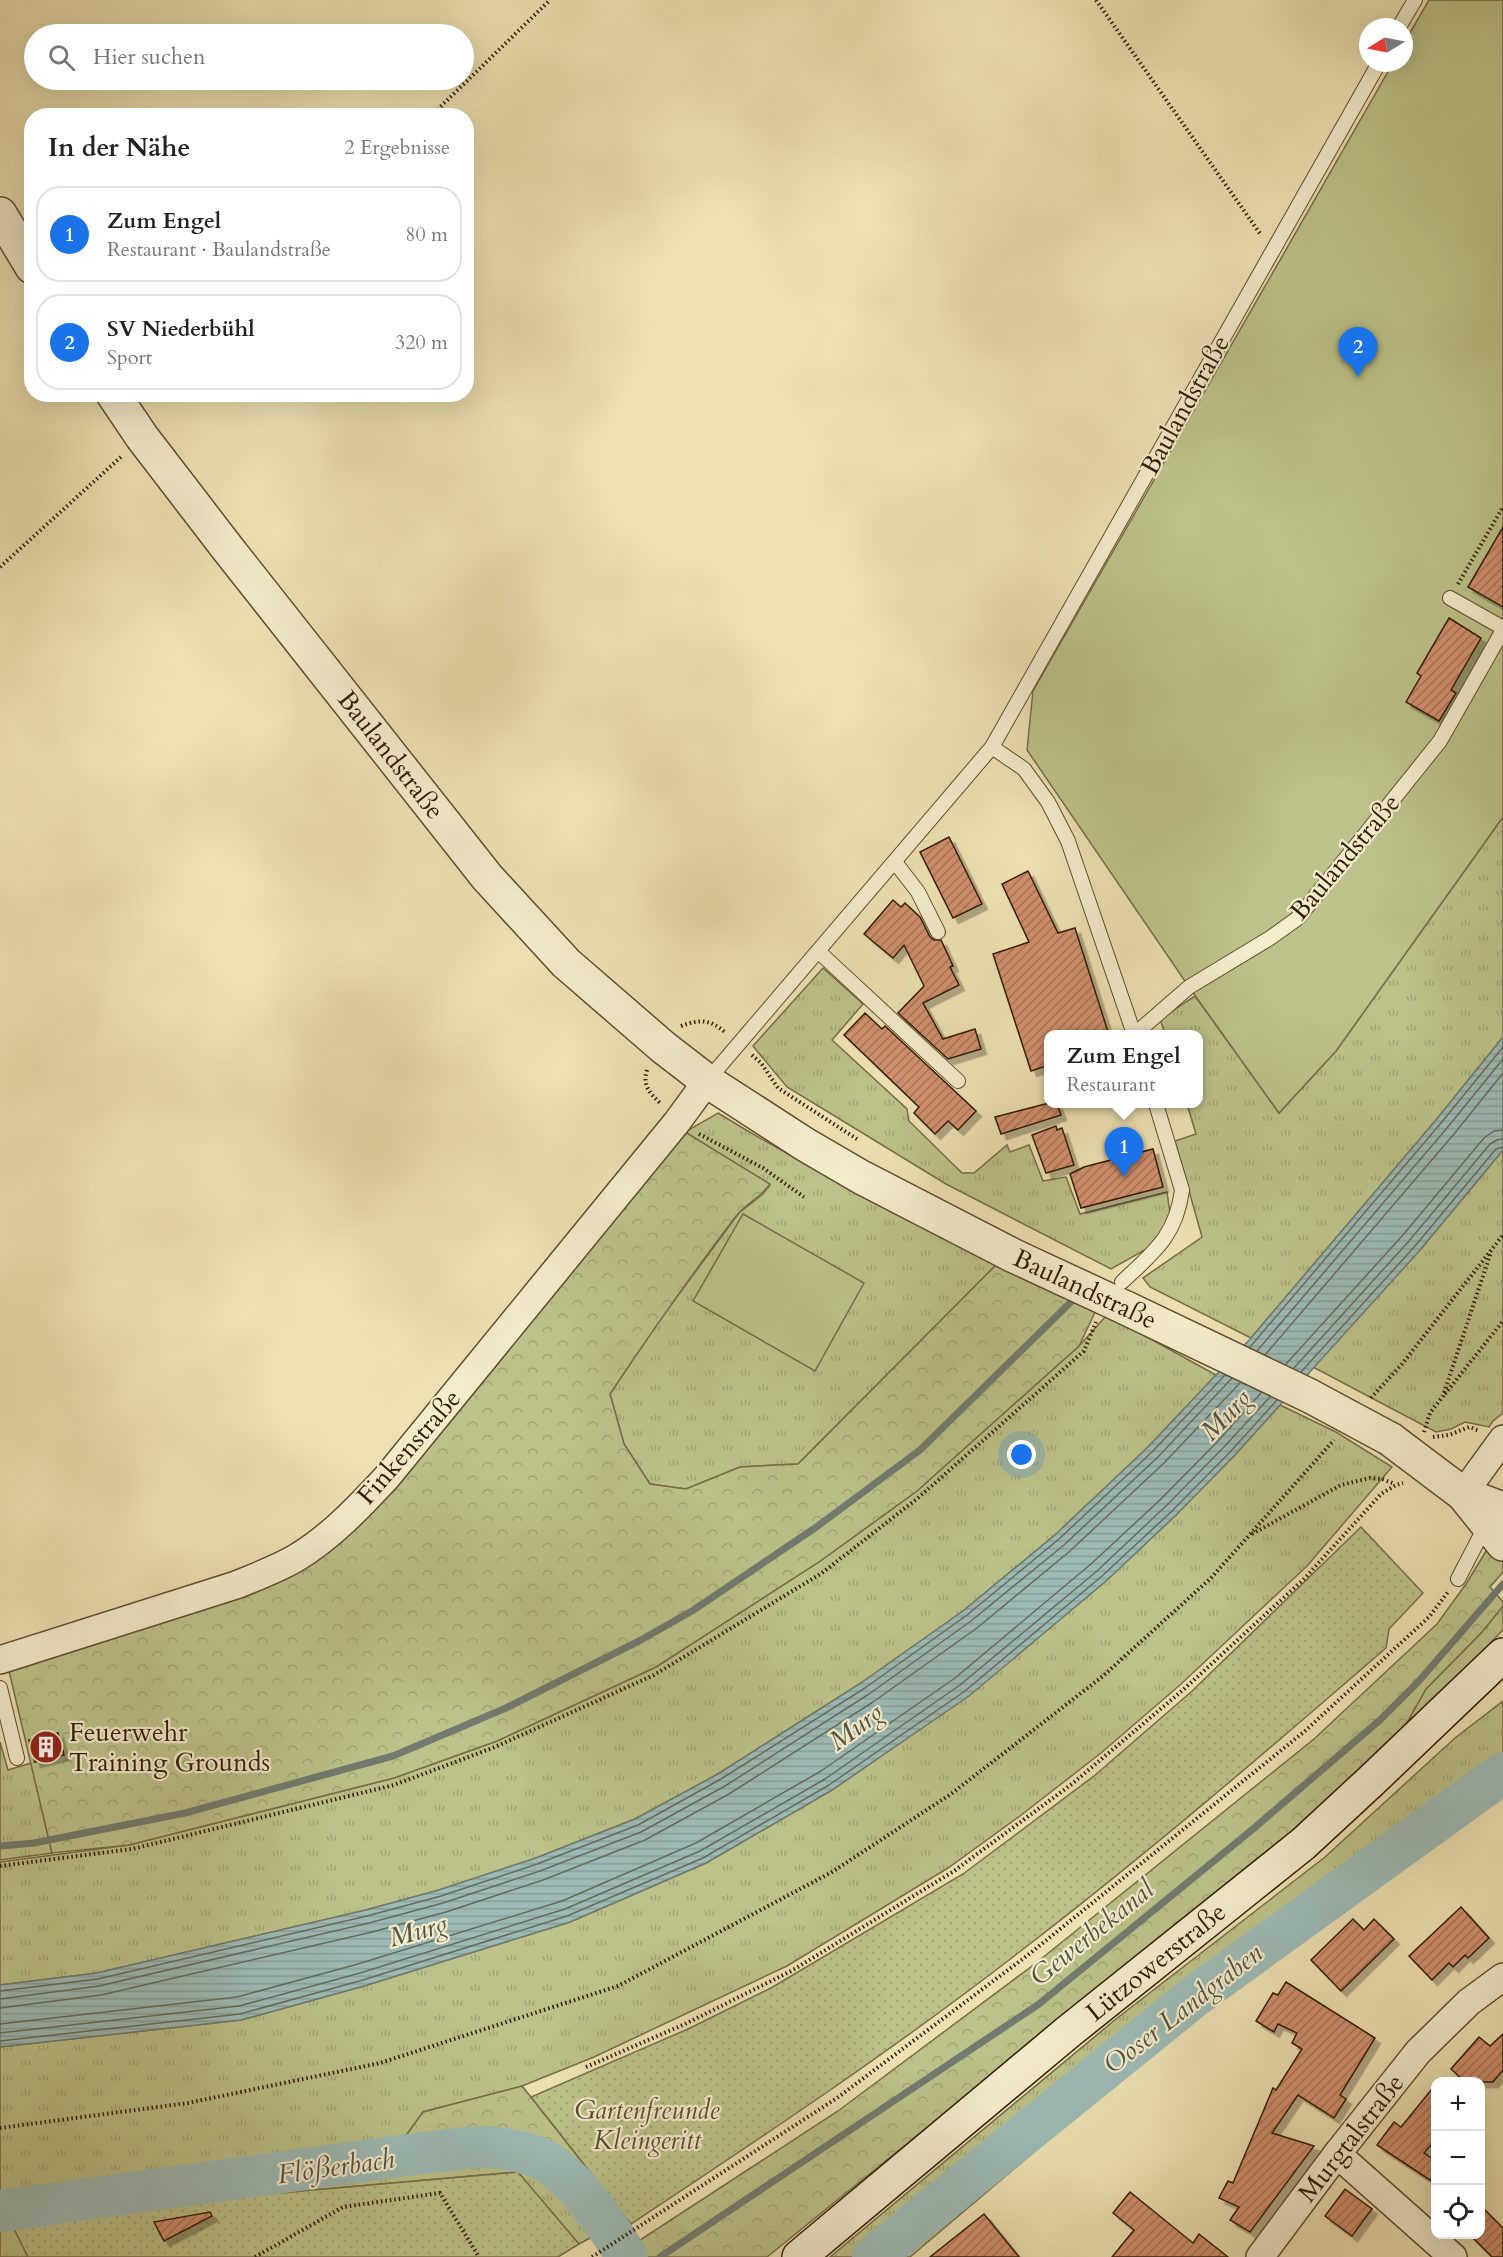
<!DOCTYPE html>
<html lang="de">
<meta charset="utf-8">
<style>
:root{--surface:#fff;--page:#f2f2f2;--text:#222;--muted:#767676;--line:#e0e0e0;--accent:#1a73e8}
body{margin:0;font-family:Cardo,serif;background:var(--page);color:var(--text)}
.controls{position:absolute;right:18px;bottom:18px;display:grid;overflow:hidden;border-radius:12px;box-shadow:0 6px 24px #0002}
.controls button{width:54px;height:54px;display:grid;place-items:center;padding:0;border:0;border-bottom:2px solid var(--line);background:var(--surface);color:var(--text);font:30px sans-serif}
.compass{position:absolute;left:1359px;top:18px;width:54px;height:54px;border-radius:50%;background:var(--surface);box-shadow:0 6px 24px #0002;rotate:260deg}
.you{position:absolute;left:1022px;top:1455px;width:21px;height:21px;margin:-15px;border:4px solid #fff;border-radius:50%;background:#1a73e8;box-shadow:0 0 0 9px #1a73e833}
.badge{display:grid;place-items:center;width:39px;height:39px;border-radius:50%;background:var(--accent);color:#fff;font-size:20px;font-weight:700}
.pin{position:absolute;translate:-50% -50px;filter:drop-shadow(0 2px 3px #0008)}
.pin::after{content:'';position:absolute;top:32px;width:21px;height:18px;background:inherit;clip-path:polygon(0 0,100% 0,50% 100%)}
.popup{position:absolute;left:1044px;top:1030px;width:159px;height:78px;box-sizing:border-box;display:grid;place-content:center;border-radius:12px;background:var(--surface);filter:drop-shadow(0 2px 4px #0005);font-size:20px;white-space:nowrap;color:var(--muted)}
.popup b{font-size:22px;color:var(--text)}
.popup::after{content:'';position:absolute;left:50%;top:100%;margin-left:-12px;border:12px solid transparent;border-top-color:var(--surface)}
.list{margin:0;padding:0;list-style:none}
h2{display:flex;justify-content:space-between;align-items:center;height:78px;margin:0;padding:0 24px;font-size:26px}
h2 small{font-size:20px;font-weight:400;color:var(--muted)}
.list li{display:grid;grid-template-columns:39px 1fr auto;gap:18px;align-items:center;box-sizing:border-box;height:96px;margin:0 12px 12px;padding:0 12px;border:2px solid var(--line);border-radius:24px}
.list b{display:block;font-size:22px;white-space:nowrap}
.list p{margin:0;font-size:20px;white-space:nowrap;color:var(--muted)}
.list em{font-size:20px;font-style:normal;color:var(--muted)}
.icon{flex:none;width:33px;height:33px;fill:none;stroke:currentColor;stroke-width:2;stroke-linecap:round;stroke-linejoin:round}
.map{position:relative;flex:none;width:1503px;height:2257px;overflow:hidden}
.search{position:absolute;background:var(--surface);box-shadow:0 6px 24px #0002;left:24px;top:24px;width:450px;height:66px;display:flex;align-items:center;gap:15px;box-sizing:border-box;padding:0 21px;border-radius:33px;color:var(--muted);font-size:22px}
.panel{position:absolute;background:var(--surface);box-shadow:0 6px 24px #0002;left:24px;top:108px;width:450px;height:294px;border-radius:24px}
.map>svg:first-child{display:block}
.grass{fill:url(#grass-tufts);stroke:#766e47;stroke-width:1.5}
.forest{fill:url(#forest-crowns);stroke:#766e47;stroke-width:1.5}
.park{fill:url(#park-dots);stroke:#766e47;stroke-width:1.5}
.pitch{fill:#bcc289;stroke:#766e47;stroke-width:1.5}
.water{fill:url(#water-rules);stroke:#717b6f;stroke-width:1.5}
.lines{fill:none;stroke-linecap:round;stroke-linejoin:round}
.shore{stroke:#666b5e;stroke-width:1.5}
.stream{stroke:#717b6f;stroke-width:7}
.river{stroke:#9dbbb6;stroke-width:42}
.building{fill:url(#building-hatch);stroke:#301b05;stroke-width:1.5;filter:url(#shadow)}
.service-casing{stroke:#5f4c30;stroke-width:16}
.minor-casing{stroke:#5f4c30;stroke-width:30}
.tertiary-casing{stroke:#5f4c30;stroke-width:36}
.secondary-casing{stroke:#301b05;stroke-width:36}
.path{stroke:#301b05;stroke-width:4;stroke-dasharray:1.5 3;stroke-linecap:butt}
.service{stroke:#f3eccd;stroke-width:14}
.minor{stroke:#f3eccd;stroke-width:27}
.tertiary{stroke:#f3eccd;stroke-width:33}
.secondary{stroke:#f3eccd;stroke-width:33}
.tertiary-bridge-casing{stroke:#5f4c30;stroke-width:36;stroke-linecap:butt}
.tertiary-bridge{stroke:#f3eccd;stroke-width:33}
.labels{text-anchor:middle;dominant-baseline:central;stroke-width:4.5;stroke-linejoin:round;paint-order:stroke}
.street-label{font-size:26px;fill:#301b05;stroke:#f3eccd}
.poi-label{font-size:26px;fill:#301b05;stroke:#f3eccd;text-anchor:start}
.park-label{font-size:26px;font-style:italic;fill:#5a4d2d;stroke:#f3eccd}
.water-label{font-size:27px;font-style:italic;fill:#565343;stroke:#f3eccd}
</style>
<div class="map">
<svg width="1503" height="2257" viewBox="0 0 1503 2257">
<defs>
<pattern id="grass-tufts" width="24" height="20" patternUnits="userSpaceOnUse" patternTransform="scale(1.5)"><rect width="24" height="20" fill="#bcc289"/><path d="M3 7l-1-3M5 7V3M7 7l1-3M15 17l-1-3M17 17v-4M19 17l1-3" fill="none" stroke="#a2a675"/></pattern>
<pattern id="forest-crowns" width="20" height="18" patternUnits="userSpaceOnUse" patternTransform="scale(1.5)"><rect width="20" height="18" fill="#bcc289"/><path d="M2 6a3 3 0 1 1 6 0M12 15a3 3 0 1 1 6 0" fill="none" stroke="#a2a675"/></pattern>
<pattern id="park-dots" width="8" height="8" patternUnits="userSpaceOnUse" patternTransform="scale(1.5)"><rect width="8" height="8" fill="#bcc289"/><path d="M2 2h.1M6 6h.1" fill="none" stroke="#a2a675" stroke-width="1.8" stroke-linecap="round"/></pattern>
<pattern id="water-rules" width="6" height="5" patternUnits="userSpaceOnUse" patternTransform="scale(1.5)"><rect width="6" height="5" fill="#9dbbb6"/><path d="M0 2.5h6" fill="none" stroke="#88a09b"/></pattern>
<pattern id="building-hatch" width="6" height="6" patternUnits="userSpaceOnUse" patternTransform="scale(1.5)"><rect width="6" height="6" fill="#d18f6e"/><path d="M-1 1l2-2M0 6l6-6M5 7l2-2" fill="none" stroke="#aa7458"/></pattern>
<filter id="shadow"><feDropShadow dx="5.5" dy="5.5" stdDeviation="0" flood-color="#0004"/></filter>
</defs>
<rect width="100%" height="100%" fill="#ede1b2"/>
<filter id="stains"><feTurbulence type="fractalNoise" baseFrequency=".00333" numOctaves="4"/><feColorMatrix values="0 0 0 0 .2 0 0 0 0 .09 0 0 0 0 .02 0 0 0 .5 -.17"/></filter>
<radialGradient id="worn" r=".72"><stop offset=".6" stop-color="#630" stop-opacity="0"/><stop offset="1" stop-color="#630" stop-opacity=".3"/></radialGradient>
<g class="grass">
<path d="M1503,817V1037L1436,1120L1251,1338L1150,1287L1143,1278L1202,1237L1175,1141L1196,1134L1187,1104H1199V1034H1165L1160,1019L1195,996L1279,1113L1336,1051Z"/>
<path d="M823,968L863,1004L832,1040L907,1109L909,1121L962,1173H974L1007,1145L1010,1152L1029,1145L1043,1181L1066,1177L1080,1214L1167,1192L1171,1220L1152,1246L1111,1269L946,1184L787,1087L753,1046Z"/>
<path d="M718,1113C809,1169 903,1216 1000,1261L798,1464L740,1467L686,1489L650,1484L624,1444L610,1394L653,1329L739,1213L763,1194L770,1185L685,1132Z"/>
<path d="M1503,1150V1413L1493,1421L1489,1427L1465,1422L1451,1429L1436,1432L1313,1367L1420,1250Z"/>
<path d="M1107,1315L1216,1375L1148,1447L1055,1535L963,1611L861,1683L718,1774L635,1819L536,1858L439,1890L366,1910L97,1973L0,1985V1862L129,1845L394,1778L497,1741L656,1667L819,1562L917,1491L1079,1346Z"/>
<path d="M1280,1405L1336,1432L1392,1467L1307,1566L1180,1685L1101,1753L1020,1816L948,1868L787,1966L594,2057L522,2086L423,2112L395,2151L0,2203V2047L241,2020L364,1986L570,1922L706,1863L832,1790L968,1696L1106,1581L1176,1515L1234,1456Z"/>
<path d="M1503,1606V1630L1400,1735L1426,1689L1482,1632Z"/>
<path d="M1503,1701V1789L1386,1877L1251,1968L910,2257H830L1116,2019L1325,1857L1455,1738Z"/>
<path d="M0,1742L8,1770L31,1763L52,1853L0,1860Z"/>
<path d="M485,2155C502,2157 520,2158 536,2164C566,2175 585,2207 603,2231L579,2244L517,2172L9,2217L28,2257H0V2216L430,2159Z"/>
</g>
<g class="forest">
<path d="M685,1132L770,1184C761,1197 746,1204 736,1216C692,1274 650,1334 610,1394L624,1444L650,1484L686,1489L740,1467L798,1464L1000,1261L1099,1304L1079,1346L917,1491L819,1562L656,1667L497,1741L394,1778L129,1845L52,1853L9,1671L229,1600L278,1581Z"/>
<path d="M1491,1543L1503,1555V1572L1490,1587L1503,1602V1606L1482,1632L1426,1689L1400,1735L1319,1810L767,2257H646L634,2244L838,2111L1036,1963L1314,1739L1437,1624L1466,1584Z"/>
<path d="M522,2086L531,2097L631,2224L622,2230L572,2167L547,2154L516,2143L464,2140L395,2151L423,2112Z"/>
</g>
<g class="park">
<path d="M1361,1527L1423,1593L1389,1629L1386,1648C1267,1751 1147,1854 1022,1950C896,2048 764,2136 631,2224L531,2097L688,2029L771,1988L963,1874L1094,1776L1191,1692Z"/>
<path d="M518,2172L579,2244L558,2257H28L8,2217Z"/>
</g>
<g class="pitch">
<path d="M1429,0H1503V817L1336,1051L1279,1113L1189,987L1027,750L1033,691L1393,63H1404V43Z"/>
<path d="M743,1214L864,1283L815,1371L693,1301Z"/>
</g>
<path class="water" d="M1503,1037V1150L1420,1250L1234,1456L1176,1515L1106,1581L969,1696L832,1790L706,1863L570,1922L364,1986L241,2020L0,2047V1985L97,1973L366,1910L439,1890L536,1858L635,1819L718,1774L861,1683L963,1611L1055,1535L1148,1447L1251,1338L1436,1120Z"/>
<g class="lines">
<g class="shore">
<path d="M1250,1347L1441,1123L1503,1047"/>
<path d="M1257,1351L1447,1128L1503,1059"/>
<path d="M1265,1355L1454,1134L1503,1073"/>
<path d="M1286,1364L1403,1235L1484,1138L1494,1131L1503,1130"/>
<path d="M1294,1368L1409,1241L1490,1144L1497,1140L1503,1139"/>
<path d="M1301,1372L1415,1246L1496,1149L1503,1147"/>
<path d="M0,1991L98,1979L367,1916L441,1896L537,1864L638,1825L721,1779L865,1688L967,1615L1059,1539L1153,1451L1225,1375"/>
<path d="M0,1999L99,1986L369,1923L443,1903L540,1871L641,1832L725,1786L869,1694L971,1621L1064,1545L1158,1457L1232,1378"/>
<path d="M0,2008L101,1995L372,1932L446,1912L543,1880L645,1840L729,1794L873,1702L977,1628L1070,1551L1164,1463L1240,1383"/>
<path d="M0,2024L237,1997L358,1964L562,1901L696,1843L821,1771L955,1678L1091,1564L1161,1499L1218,1441L1261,1393"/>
<path d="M0,2033L239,2006L360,1973L565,1909L700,1851L825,1779L960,1685L1097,1571L1167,1505L1224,1447L1270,1397"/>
<path d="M0,2041L240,2014L363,1980L567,1916L703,1858L829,1785L965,1691L1102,1576L1172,1511L1230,1452L1277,1400"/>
</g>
<g class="stream">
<path d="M0,1846L34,1843L185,1813L393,1756L506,1708L639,1641L692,1611L815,1528L920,1450L1073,1300"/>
<path d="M660,2257L1039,2004L1253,1829L1380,1720L1418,1682L1503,1584"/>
</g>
<g class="river">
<path d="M0,2211L430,2152C448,2151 467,2147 485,2147C504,2148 526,2152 543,2160C576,2177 608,2226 627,2257"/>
<path d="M873,2257L1195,1996L1503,1773"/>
</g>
</g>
<g class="building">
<path d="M1503,527V607L1468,587Z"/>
<path d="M1449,618L1481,638L1451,690L1456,693L1439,721L1406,702L1421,676L1417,673Z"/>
<path d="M949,837L982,904L953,918L920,852Z"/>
<path d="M1028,871L1058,933L1075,928L1109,1035H1049V1065L1031,1071L993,954L1029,942L1002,884Z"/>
<path d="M893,900L901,907L905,903L920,917L930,937L934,940H941L953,966L950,967L959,985L923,1003L943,1039L975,1029L981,1049L948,1059L898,1013L924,986L904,945L893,958L864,934Z"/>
<path d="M865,1013L882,1029L885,1026L976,1111L958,1130L948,1121L935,1134L914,1113L919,1107L844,1035Z"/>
<path d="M1049,1103L1057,1104L1061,1115L1001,1134L995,1117Z"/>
<path d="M1056,1126L1057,1130L1062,1128L1074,1165L1046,1173L1032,1135Z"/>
<path d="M1153,1149L1163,1187L1081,1208L1070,1174L1084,1167Z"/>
<path d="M58,1733L64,1755L35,1762L29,1740Z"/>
<path d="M1461,1907L1489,1938L1468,1958L1465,1955L1453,1967L1449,1963L1432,1980L1409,1956Z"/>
<path d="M1353,1919L1364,1930L1374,1919L1394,1939L1341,1991L1311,1960Z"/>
<path d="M1286,1982L1375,2038L1340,2095L1346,2099L1334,2118L1298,2095L1272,2133L1314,2146L1250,2232L1230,2220L1239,2207L1219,2198L1228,2181L1233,2183L1273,2088L1276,2090L1302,2049L1292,2043L1297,2033L1278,2024L1274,2032L1256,2021L1273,1993L1278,1995Z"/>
<path d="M1503,2034V2070L1493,2082H1465L1451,2069L1479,2037L1490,2046Z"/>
<path d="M1436,2084V2139L1424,2153L1436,2161V2184L1377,2145L1394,2122L1401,2127Z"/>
<path d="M1345,2189L1372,2209L1352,2236L1325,2216Z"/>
<path d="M1130,2192L1193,2243L1199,2234L1228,2257H1112L1134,2230L1113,2213Z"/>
<path d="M1480,2205L1503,2228V2257H1492L1471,2236L1480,2235Z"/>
<path d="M210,2212L212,2216L164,2241L154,2222Z"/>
<path d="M984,2214L1019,2257H930Z"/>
</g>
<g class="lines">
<g class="service-casing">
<g id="service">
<path d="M1399,27L1415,0"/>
<path d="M1450,598L1503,628"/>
<path d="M992,747L1024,769L1048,802L1068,841L1134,1034"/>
<path d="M895,862L918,892L938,932"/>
<path d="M819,952L958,1081"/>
<path d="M1135,1034L1189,987L1270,938L1298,918L1440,741L1503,630"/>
<path d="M707,1081L992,747L1379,63"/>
<path d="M1122,1282C1154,1252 1176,1236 1182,1190L1156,1104"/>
<path d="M1458,1579L1486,1525"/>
<path d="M0,1688L17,1758"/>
</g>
</g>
<g class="minor-casing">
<g id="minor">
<path d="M1463,1494L1503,1439"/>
<path d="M0,1660L236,1585C256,1577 277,1569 296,1558C331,1537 359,1507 387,1477L677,1122L707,1081"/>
<path d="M1337,2154L1453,2257"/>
<path d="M1260,2257L1337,2154L1418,2052L1469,2002L1503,1977"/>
</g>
</g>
<g class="tertiary-casing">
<g id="tertiary">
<path d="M0,214L32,267"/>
<path d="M113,394L142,437L228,549L487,877L566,963L663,1047L707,1081L806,1145L861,1177L1014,1256L1126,1308"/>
<path d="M1390,1439L1463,1494L1503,1509"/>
<path d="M1463,1494L1503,1544"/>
</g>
</g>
<g class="secondary-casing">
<path id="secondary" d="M799,2257L1068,2032L1303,1844L1370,1782L1503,1655"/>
</g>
<g class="path">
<path d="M1096,0L1261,235"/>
<path d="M431,116L550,0"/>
<path d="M0,567L122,456"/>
<path d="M1458,584L1503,507"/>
<path d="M681,1026C700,1019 710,1019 726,1033"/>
<path d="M752,1055L761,1063L778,1088L857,1139"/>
<path d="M647,1070C642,1086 650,1093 661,1104"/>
<path d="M699,1134L763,1168L804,1197"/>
<path d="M1445,1394L1503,1321"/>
<path d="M1371,1398L1402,1364L1503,1235"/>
<path d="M1424,1432L1430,1413L1443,1396L1491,1252"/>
<path d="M1433,1437L1449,1435L1469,1427L1480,1431"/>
<path d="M1252,1534L1341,1485L1370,1478L1382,1479L1395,1484"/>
<path d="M0,1866L132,1849L394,1785L495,1747L654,1675L822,1573L918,1498L1084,1351L1096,1322"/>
<path d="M586,2067L685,2024L793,1970L954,1871L1072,1784L1183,1690L1304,1579L1381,1494L1396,1485L1403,1483"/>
<path d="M0,2128L188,2103L380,2063L618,1986L832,1872L951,1794L1103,1676L1211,1578L1334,1440"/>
<path d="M255,2257L343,2207L440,2193L479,2257"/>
<path d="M592,2257L837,2098L1028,1955L1305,1731L1429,1617L1448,1592"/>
</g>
<use href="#service" class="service"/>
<use href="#minor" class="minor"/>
<use href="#tertiary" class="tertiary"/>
<use href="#secondary" class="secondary"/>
<g class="tertiary-bridge-casing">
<path id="tertiary-bridge" d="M1126,1308L1310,1396L1390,1439"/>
</g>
<use href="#tertiary-bridge" class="tertiary-bridge"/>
</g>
<defs>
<g id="building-disc" transform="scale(1.725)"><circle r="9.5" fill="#8f2418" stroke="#f3eccd"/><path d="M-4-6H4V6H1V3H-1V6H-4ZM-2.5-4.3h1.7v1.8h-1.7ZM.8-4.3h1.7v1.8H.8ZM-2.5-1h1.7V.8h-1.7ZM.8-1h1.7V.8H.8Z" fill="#fff"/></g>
</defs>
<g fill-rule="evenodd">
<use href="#building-disc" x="46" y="1747"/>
</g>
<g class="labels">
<g class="street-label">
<text transform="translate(1185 405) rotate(-61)">Baulandstraße</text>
<text transform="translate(391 755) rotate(52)">Baulandstraße</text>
<text transform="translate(1345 857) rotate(-50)">Baulandstraße</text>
<text transform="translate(1085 1289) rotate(25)">Baulandstraße</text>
<text transform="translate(409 1447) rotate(-49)">Finkenstraße</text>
<text transform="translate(1156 1962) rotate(-39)">Lützowerstraße</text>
<text transform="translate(1351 2138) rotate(-52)">Murgtalstraße</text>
</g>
<g class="poi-label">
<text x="69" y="1732">Feuerwehr<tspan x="69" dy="30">Training Grounds</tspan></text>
</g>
<g class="park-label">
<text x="647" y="2110">Gartenfreunde<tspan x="647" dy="30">Kleingeritt</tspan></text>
</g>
<g class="water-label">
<text transform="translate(1226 1415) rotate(-46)">Murg</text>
<text transform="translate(856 1727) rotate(-36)">Murg</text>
<text transform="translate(418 1931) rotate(-15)">Murg</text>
<text transform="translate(1092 1933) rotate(-39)">Gewerbekanal</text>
<text transform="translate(1183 2009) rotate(-38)">Ooser Landgraben</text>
<text transform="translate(336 2167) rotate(-8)">Flößerbach</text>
</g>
</g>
<rect width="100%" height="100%" filter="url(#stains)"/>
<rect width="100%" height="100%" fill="url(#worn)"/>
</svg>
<div class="controls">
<button>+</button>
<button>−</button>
<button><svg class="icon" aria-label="locate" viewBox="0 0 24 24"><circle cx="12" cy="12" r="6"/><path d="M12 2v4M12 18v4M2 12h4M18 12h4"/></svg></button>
</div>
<svg class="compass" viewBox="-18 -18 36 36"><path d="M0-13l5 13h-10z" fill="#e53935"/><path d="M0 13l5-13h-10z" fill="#767676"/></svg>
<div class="you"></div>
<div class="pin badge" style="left:1124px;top:1177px">1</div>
<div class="popup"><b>Zum Engel</b>Restaurant</div>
<div class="pin badge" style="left:1358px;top:377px">2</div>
<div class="search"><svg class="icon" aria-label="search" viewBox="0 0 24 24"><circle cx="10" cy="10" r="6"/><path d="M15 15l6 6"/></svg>Hier suchen</div>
<section class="panel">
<h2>In der Nähe<small>2 Ergebnisse</small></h2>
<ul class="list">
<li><span class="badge">1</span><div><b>Zum Engel</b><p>Restaurant · Baulandstraße</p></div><em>80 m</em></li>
<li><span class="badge">2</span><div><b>SV Niederbühl</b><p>Sport</p></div><em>320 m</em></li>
</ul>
</section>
</div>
